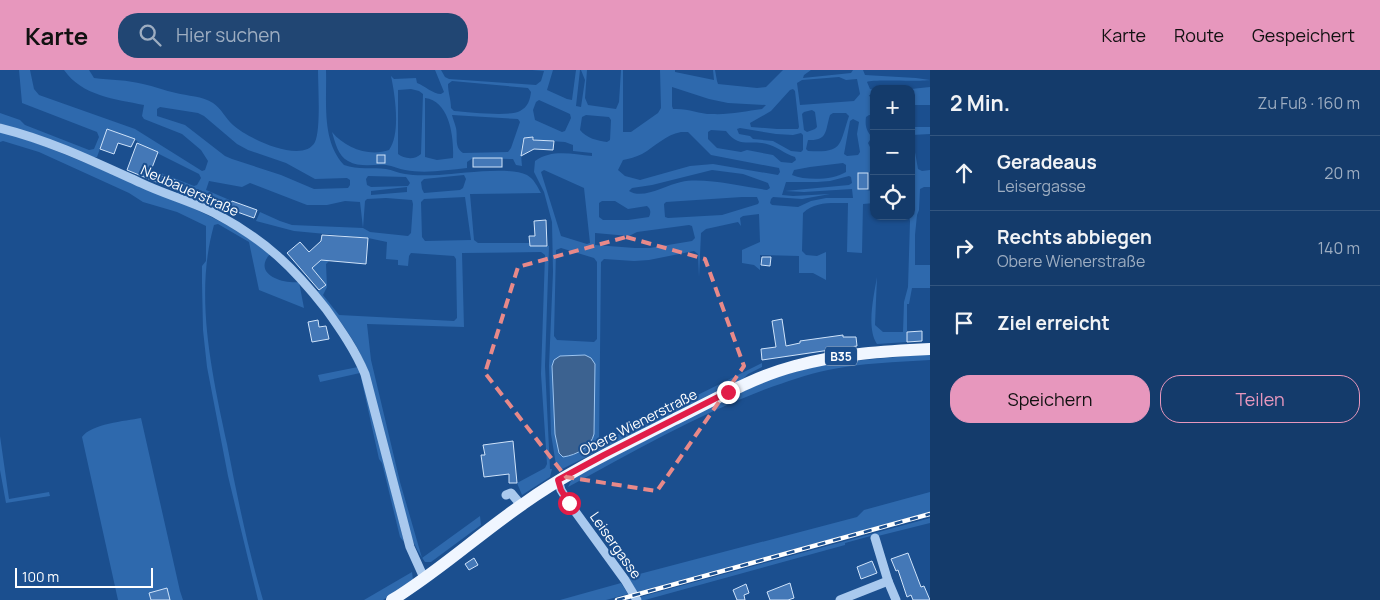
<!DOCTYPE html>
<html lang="de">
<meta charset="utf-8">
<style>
:root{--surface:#143b6b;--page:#214673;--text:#f1f3f6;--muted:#9dadc1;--line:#33557e;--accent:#e797bd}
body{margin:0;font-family:Manrope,sans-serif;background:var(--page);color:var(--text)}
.controls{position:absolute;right:15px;top:15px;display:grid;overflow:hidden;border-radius:10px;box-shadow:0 1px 4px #0004}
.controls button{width:45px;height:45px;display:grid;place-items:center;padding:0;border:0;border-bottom:1px solid var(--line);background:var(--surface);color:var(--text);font:25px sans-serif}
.scale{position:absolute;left:15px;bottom:12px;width:138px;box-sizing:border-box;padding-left:5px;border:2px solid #fff;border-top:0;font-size:14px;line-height:18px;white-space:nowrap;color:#fff;-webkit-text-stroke:4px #1b4f8f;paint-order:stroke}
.stop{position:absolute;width:15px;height:15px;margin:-11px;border:4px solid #e11d48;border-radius:50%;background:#fff}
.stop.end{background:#e11d48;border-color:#fff;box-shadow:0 1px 5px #0008}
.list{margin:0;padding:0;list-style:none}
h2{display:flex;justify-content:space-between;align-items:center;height:65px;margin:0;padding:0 20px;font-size:21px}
h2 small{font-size:16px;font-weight:400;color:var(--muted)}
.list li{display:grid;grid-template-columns:32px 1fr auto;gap:15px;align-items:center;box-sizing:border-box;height:75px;padding:0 20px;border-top:1px solid var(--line)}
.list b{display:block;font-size:19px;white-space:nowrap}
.list p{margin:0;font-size:16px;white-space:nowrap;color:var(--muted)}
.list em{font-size:16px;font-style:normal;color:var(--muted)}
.actions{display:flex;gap:10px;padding:15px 20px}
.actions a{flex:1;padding:11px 0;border:1px solid var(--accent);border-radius:20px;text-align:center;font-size:18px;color:var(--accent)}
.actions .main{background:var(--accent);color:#111}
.icon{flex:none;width:28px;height:28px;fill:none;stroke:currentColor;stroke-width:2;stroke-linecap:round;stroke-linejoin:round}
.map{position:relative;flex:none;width:930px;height:530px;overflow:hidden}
header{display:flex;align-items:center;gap:30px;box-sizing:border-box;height:70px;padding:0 25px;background:var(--accent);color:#111}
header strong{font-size:24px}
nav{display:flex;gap:28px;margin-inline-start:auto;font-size:18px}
.search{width:350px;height:45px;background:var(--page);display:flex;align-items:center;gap:12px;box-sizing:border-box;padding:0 18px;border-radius:20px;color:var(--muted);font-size:19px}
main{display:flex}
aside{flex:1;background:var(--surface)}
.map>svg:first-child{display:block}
.green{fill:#2e69ad;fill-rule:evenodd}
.water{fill:#3c6290;stroke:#9cc4f0}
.building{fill:#4478b7;stroke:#cfe3fa}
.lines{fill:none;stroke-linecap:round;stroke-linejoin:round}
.minor{stroke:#a9c9ee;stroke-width:9}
.major{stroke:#f0f6ff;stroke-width:12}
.rail-casing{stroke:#fff;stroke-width:4.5}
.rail{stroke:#1b4f8f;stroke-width:2.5;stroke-dasharray:8;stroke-linecap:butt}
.route{stroke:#e11d48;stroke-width:6}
.marked{fill:none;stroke:#e88989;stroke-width:4;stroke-dasharray:10 6;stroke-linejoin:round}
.labels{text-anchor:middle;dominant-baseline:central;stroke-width:4;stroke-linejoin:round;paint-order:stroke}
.shield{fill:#1b4f8f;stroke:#bbcadd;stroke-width:1}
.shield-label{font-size:12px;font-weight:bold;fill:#fff}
.street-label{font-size:14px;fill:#fff;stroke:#1b4f8f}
</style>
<header>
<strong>Karte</strong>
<div class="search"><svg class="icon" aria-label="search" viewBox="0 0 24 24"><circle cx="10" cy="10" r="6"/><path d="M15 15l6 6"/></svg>Hier suchen</div>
<nav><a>Karte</a><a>Route</a><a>Gespeichert</a></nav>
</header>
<main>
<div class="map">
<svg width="930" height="530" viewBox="0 0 930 530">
<rect width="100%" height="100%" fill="#1b4f8f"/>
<g class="green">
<path d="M19,0H30L34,19L39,25L135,59L202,101L205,100L208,91L201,80L182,64L144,49L142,46L144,35C115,29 82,26 64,0H89L94,8C110,10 128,10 143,14C154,16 165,21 176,23C187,26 203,26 213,33C221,38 226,49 233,55C247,68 303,95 315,72C321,59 318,15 318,0H326C327,31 321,71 344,95C358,100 372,97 386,99C392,100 398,103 405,104C415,106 428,105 439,105C460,104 508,96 527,105C534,109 537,116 541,123L470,124L474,170L478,173H530V176H549L545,296L550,399H552L550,407L522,425L517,413L545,398L547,394L541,304L545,185L541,182L462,183L464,257L367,254L371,290L400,412L422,488L480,446L481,455L431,492H425C407,468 402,435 394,406C385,370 376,334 367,298C355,269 337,246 317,222L326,215L312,198L321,190L329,191L326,194L327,217L323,225L339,245L454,251L457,248L456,189L454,186L411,183L409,186L408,196L398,195V190L386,189L387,172L368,168L294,161L256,151L260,142L280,151L292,155L363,158L360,132L345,131L327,135H307L250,113L242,117L209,111L206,120L232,131L230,135L218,131L215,138L178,124L176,120L178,111L150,103L151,100L156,101L194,116L197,115L201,108L199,104L141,75L135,69L107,59L97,87H93L4,56L0,53V43L20,50L25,55L89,80L94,79L99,67L97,62L22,33ZM160,37L198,43L204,46L237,74L248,80L286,93L315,109L347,108L350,110V115L348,118L314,119L281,105L232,89L225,86L185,55L157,46V39ZM464,105L466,109L463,118L460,120L424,123L422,119L421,112L424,109ZM368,106L406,107L410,113L408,116L371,117L367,115L366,109ZM407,117V122L371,125V121ZM465,127L471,170L425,171L422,167L421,132L424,129ZM386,128L412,130L413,134L411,163L408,166L370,162L363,158L365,131L367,129Z"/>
<path d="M435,0H441L445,7L449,9L536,15L541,11L544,1L532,0H553L547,20L567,29L572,30L576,0H580L576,36L581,37L585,10L581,0H587L585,28L588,35L616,39L619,32L621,0H623V62H631L658,43L661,38L660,0H675V2L714,10L713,0H715L717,11L718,14L757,18L766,17L783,0H811L804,5L803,8L851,3L853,0H863L865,5L916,8L930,10C918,12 872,9 867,12L870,19L874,20V25H869L870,27L873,29L874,45H869L866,47C865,55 866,60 871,66H874V70H870L868,73L874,85V102L873,100L868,103H858V119L873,121L874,133L863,134L862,183L847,182L848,133C832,133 815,131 803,143L802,181L806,185L817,186L826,182V210L813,203H799V186L760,185V200L754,195L742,193V180L760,172L759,144L743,146L740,148L741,156L738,152L706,159L701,163L699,207L698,184L694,181L649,190L634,191L604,189L601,192L599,374L762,293V297L748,304L742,310L562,399L556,395L551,364L549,296L553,202L552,152L544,122L534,102L535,91C551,79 572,84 592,86V83L573,81V75L565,72L535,70L533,67L524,68C520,77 521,86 522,96L516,95L513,89L473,88L467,92V98C447,100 425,104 405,100C399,99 393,96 386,95C374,94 360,98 348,91C338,86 335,72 332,62C345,78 369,87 389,80C401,63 395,25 391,6L394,9L416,8L417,13C425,16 433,24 441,24L444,22ZM839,7L846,10L857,9L860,24L854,31L800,35L797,13L802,10ZM452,11L528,18L531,22C530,30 528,37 520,41C509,47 468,42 454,41L451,38C451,29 448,23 448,14ZM672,17L709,29L728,33L766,35L762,39C746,41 729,45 712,44C698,44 688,38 673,39L672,36ZM411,19L419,21L423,24L421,84C415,90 404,89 398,84V20ZM793,19L795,21L799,57L798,59H777L751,57L750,53L771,41L790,20ZM425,28C450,31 454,68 453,88L437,90L425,87ZM539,30L570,44L571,48L565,61L562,62L535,50L533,40L536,32ZM812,40L815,42L817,57L815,59L807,62L804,60L802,44L804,42ZM833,43H846L849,46C839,76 843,83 808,81L806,79L808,70C828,71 825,61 830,45ZM452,45L518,49L520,52L511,78L508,82L463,83C454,77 458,68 456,58C455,54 453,49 452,45ZM586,45L609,47L611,50L610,70L607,72C598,71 586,68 580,60L582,47ZM853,49L859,52L857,64L860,82L858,85L847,86L844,84L850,51ZM740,58L776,64L793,65L801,63L803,65V80L801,82L791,81L773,71L753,69L750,66L739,64L737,59ZM711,60L726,61C740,80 752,68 770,75C779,78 785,84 795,87L796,90L792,93L781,92L773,85L747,80L741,82L717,78L708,69V62ZM681,62H688L711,85L779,98L780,102L778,105L713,94L690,96L640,110L625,106L618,100L623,90C629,89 636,87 642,84C656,76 665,65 681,62ZM843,93L846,95V102C833,110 807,111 792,105L794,100L810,97ZM544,100L584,118L590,173L587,174L561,166L541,102ZM712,100L743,104L768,113L770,118L767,120C744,117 703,107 681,112C666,115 643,130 629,121L632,118L652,115ZM849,106L851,107L852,113L849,115L785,121L804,122L852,119L853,128H826L811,131L798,137L772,135L770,133L771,129L773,127L802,129L830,124L793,126L782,125L786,112H817L830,111ZM742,127H757L759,132L758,134L722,145L668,148L665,147L664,134L666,132ZM602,131H615L628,139L647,136C651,139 651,143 649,147L628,150H603L599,147V133ZM689,155L692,156L695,168L692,171L650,178H635L595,175V163L629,166L637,162ZM561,178L594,188L597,192V269L594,272L557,270L554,266L556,180Z"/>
<path d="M930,17V35H914L911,38V19Z"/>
<path d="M911,55L912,57H930V64L912,65L918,99L922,101L930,100V117H924L920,119L919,140L917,145L915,165V195H930V218H912L909,234H907V272L877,274C866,258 874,225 877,207L875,255L883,262H903L904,232L908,217L910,151L909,147L898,146H911V140L915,138L914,120L911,117V112L915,111V108L911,109Z"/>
<path d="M0,61C45,75 88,94 132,112C180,132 229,151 270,184C252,204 283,214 299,212L304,238L259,220L249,172L218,154L214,155C194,225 212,304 227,374C237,426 248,479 263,530H258L228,406L207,297L203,260L202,213V196L206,191V156L177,142L143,132L129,123L39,82L3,71L0,72Z"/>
<path d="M930,284V290C896,292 861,293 828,300C807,304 786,312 766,319C697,345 633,382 568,417L572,409L607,390L730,327L776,307L830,293Z"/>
<path d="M358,297L362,305L404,472L400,467L382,393L379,389L360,303L320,312L318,305Z"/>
<path d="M141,348L180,521L183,530H118L82,367C91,354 125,351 141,348Z"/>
<path d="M0,366L9,429L49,422L50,426L6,433L0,400Z"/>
<path d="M930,422V442L637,522L628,507L857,447L864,440Z"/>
<path d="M930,448V453L878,466V464L845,473V475L645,530H642L640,527Z"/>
<path d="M412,502L413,510L383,530H364Z"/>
<path d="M621,513L628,524L606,530H560Z"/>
</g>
<path class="water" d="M585,285L591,288L595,294L594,364C591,377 577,385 563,387L559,383L555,364L552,296L554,290L560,286Z"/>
<g class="building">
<path d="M107,59L135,69L131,77L118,73L114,84L100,79Z"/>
<path d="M533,67V70L554,71L553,80L534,79L521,86L524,68Z"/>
<path d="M137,73L158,82L150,103L178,111L176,120L127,100Z"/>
<rect x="377" y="85" width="8" height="8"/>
<rect x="473" y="88" width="29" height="9"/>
<rect x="858" y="103" width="10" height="16"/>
<path d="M218,131L230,135L232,131L257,140L254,148L229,139L228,142L216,137Z"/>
<path d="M546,150L547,176H530L529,166H535L534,151Z"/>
<path d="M322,165L368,168L366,194L321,190L312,198L326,215L319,220L287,183L300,172L309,182L321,171Z"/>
<path d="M762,187H771L770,196L761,195Z"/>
<path d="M782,249L786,276L800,273V271L843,265V267H856L857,276L762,290L761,279L776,277L772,251Z"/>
<path d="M318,250L319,257L326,256L329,269L312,272L308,252Z"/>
<path d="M922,261V271L907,272V262Z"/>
<path d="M513,371L517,413H509V404L484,407L481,385H485L483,375Z"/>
<path d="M908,483L921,517L924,516L930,530H913L911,525L907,527L898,500L896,501L891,489Z"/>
<path d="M474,488L478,495L469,500L465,494Z"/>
<path d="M872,491L877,503L861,509L857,497Z"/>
<path d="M790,513L794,528L788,530H770L767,522Z"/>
<path d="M746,514L749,523L744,525L745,530H737L733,520Z"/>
<path d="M167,518L170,530H151L149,523Z"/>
</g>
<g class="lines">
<g class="minor">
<path d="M0,58C49,70 95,92 141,113C166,125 194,132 218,145C266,171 293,197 326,239C341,260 355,280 365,304L410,477L424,508"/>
<path d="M558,410L561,420L569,433L625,510L637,530"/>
<path d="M506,425L511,423L521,435"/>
<path d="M875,468L888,511L896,530"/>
<path d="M840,530L888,511"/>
</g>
<path class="major" d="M392,530C438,502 478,465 523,434C570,400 623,376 675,349C714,330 753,307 795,296C839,284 885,281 930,279"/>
<g class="rail-casing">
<path id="rail" d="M617,530L930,444"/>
</g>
<use href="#rail" class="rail"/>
</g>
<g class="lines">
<path class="route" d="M569,433L561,420L558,410L604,385L728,322"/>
</g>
<path class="marked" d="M626,167L705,189L744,296L657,421L566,407L485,303L518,197Z"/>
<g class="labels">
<rect class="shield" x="825" y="276.5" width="32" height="19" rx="4"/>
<g class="shield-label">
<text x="841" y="286">B35</text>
</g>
<g class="street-label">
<text transform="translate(190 120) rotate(24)">Neubauerstraße</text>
<text transform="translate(638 352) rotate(-27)">Obere Wienerstraße</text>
<text transform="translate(616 475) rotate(55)">Leisergasse</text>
</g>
</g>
</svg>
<div class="controls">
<button>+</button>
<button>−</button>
<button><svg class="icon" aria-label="locate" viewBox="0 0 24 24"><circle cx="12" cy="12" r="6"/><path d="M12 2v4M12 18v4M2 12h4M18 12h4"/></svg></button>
</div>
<div class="scale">100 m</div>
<div class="stop" style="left:569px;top:433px"></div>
<div class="stop end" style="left:728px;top:322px"></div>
</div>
<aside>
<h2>2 Min.<small>Zu Fuß · 160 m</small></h2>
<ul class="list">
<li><svg class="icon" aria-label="ahead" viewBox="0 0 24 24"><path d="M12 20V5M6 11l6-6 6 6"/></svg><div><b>Geradeaus</b><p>Leisergasse</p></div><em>20 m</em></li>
<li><svg class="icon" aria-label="right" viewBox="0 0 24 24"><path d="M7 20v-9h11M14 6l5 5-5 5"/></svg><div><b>Rechts abbiegen</b><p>Obere Wienerstraße</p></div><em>140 m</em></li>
<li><svg class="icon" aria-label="arrive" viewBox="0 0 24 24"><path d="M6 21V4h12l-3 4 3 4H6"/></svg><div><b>Ziel erreicht</b></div></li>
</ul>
<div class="actions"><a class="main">Speichern</a><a>Teilen</a></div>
</aside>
</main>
